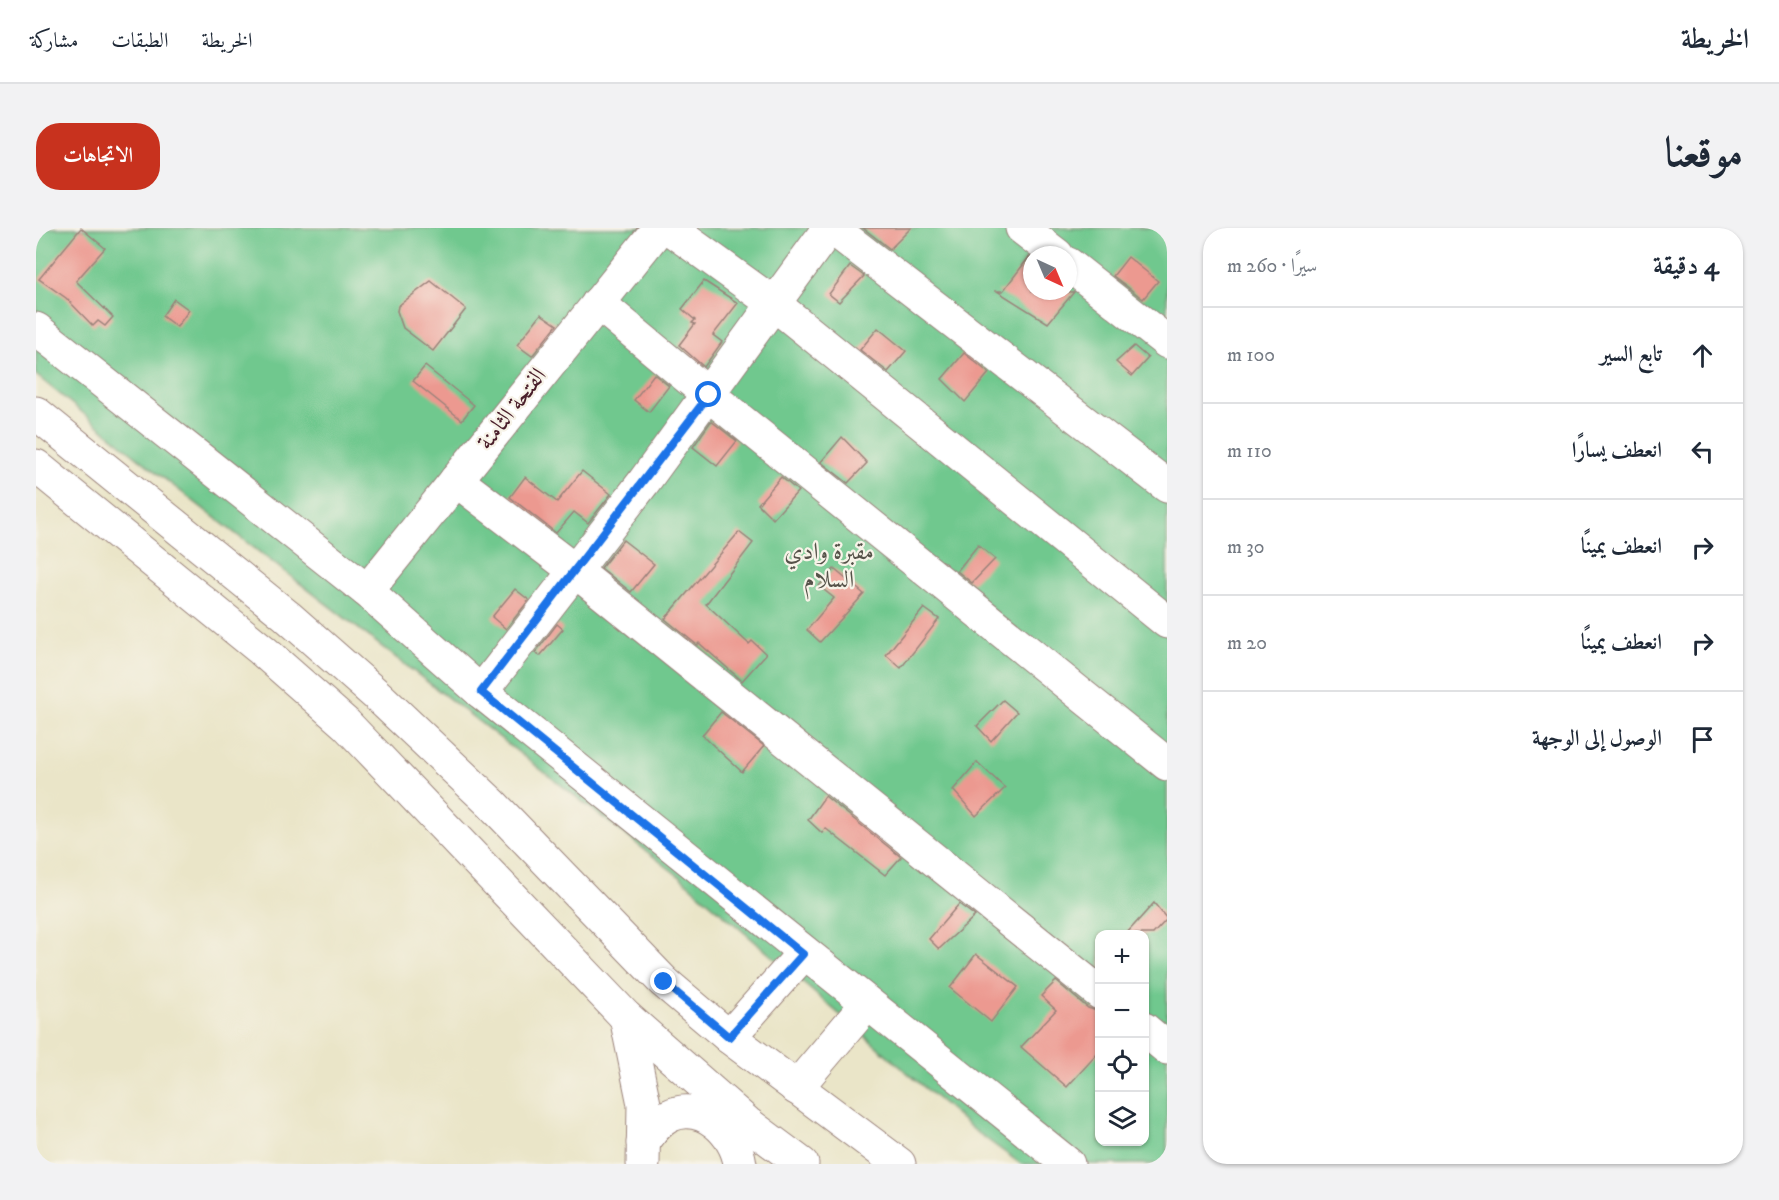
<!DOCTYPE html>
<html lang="ar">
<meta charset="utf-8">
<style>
:root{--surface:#fff;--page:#f2f2f3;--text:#1f2937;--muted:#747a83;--line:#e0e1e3;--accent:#c8321e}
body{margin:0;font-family:"IM FELL DW Pica",Amiri,serif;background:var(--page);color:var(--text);direction:rtl}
.controls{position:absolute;right:18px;bottom:18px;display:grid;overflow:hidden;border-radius:12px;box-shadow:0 2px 4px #0004}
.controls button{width:54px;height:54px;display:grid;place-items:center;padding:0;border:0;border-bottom:2px solid var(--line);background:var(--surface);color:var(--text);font:30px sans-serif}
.compass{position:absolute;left:987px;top:18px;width:54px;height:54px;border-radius:50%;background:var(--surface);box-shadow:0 2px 4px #0004;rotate:136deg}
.stop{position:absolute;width:18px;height:18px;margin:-14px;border:4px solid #1a73e8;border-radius:50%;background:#fff}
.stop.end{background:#1a73e8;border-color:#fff;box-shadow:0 2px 6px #0008}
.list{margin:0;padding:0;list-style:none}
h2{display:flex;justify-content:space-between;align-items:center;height:78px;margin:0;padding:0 24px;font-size:26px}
h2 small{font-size:20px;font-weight:400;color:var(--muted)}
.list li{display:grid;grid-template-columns:39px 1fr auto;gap:18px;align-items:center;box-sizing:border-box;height:96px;padding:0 24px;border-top:2px solid var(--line)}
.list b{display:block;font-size:22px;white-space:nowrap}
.list em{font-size:20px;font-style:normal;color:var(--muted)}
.icon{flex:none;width:33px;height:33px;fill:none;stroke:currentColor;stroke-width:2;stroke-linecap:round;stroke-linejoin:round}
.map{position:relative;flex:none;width:1131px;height:936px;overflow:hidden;direction:ltr;border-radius:24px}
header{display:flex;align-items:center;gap:36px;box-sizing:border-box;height:84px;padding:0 30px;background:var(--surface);border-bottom:2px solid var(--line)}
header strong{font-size:28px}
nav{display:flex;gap:33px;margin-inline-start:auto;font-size:21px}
.intro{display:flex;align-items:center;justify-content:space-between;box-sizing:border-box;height:144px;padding:0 36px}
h1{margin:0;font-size:42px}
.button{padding:15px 27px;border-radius:24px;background:var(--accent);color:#fff;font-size:21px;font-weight:700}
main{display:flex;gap:36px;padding:0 36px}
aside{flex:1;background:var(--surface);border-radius:24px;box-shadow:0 2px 4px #0004}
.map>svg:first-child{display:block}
.green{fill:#6fc88e;stroke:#5c745c;stroke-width:1.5;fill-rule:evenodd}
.building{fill:#ec9990}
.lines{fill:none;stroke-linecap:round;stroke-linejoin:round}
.minor-casing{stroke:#9a827a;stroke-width:35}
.major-casing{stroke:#9a827a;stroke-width:35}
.minor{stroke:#fff;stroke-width:33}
.major{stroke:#fff;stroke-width:33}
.route{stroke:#1a73e8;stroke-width:8}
.labels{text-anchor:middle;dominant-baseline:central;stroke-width:4.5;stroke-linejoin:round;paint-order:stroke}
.street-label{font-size:24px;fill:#4a1f2b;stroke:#f7f3e8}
.park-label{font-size:24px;fill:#555249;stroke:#f7f3e8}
</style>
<header>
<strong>الخريطة</strong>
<nav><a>الخريطة</a><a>الطبقات</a><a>مشاركة</a></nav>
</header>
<div class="intro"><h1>موقعنا</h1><a class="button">الاتجاهات</a></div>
<main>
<aside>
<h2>4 دقيقة<small>سيرًا · 260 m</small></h2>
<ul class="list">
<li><svg class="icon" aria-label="ahead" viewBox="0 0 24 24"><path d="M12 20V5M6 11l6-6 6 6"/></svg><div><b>تابع السير</b></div><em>100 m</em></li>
<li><svg class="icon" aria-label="left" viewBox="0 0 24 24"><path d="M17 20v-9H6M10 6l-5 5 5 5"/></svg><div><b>انعطف يسارًا</b></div><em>110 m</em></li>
<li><svg class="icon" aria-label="right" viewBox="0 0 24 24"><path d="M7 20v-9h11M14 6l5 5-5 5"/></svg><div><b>انعطف يمينًا</b></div><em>30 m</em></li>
<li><svg class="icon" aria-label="right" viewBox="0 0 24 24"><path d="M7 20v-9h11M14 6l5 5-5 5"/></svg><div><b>انعطف يمينًا</b></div><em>20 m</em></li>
<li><svg class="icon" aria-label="arrive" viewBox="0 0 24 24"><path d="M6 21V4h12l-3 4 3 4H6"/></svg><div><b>الوصول إلى الوجهة</b></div></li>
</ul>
</aside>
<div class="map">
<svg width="1131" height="936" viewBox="0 0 1131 936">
<rect width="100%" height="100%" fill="#f7f3e8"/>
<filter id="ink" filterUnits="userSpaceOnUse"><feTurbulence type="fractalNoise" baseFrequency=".0167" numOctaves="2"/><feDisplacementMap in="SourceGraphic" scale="12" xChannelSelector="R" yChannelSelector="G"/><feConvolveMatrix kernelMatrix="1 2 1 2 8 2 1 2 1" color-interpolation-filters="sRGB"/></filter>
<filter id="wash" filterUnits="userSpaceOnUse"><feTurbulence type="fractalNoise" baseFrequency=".008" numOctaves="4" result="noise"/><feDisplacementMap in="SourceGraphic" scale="24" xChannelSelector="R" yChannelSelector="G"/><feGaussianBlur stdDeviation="1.35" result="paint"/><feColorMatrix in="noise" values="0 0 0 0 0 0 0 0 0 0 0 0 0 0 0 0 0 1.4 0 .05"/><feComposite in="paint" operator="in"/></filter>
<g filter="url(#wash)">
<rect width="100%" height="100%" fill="#eae5c8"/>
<path class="green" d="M0,0H1131V936H985L938,902L644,649L121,245L0,147ZM996,27H1032V63H996ZM1064,706H1108V914H1064Z"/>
<g id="blocks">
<g class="building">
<path d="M45,0L69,20L40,53L77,89L69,98L62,93L57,98L30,70L3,51Z"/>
<path d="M827,0H875L854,21Z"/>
<path d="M993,29L996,31V63L1038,64L1012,95L961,63H967Z"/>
<path d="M1092,29L1122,53L1107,71L1077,48Z"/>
<path d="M814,38L828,48L803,74L793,66Z"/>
<path d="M395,53L430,81L397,123L367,100L361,83L362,78Z"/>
<path d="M668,53L702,75L677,107L686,114L668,139L643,117L659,96L656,95L659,92L646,81Z"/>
<path d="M138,71L153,82L141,99L126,88Z"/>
<path d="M505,86L521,97L496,128L481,117Z"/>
<path d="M842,100L870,123L852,144L824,122Z"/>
<path d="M1098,118L1112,130L1096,148L1080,134Z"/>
<path d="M928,125L953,145L929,174L906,151Z"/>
<path d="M389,138L438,177L426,192L377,153Z"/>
<path d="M618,146L633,158L613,184L598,172Z"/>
<path d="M675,193L701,213L681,238L657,219Z"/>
<path d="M806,209L831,235L812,255L785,234Z"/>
<path d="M546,243L575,266L552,295L538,284L520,305L474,269L489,249L521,274Z"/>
<path d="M745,249L762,263L737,291L722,276Z"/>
<path d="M703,304L717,315L670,376L713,416L716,413L730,426L706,453L663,415L661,417L629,391Z"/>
<path d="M587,312L618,336L595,364L565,340Z"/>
<path d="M942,317L959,331L936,355L921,343Z"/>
<path d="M798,341L828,366L784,414L771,402L798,370L783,358Z"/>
<path d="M479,361L493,372L470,401L456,389Z"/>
<path d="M888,380L903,391L865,440L850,427Z"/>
<path d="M521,396L527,401L504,428L499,425Z"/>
<path d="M967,472L981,484L955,513L941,498Z"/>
<path d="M685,484L728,518L706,544L666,507Z"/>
<path d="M941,534L969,560L940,588L917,562Z"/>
<path d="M789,568L865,629L849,647L789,600L786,605L772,592Z"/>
<path d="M1118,675L1131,691L1117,706H1090Z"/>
<path d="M923,676L939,688L903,721L893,711Z"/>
<path d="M940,726L982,759L955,794L914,760Z"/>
<path d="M1020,753L1052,780L1064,784V823L1031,859L985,819L1020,782L1005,768Z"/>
</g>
</g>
</g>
<g filter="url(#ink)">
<use href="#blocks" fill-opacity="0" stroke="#9a827a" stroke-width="1.5"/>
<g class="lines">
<g class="minor-casing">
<g id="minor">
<path d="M633,0L737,75L1131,394"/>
<path d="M796,0L1131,258"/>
<path d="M986,0L1021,27"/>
<path d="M1032,36L1131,114"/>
<path d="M562,75L673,167L1131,536"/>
<path d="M0,101L331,363L445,464L1032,936"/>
<path d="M420,252L538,342L1064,765"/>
<path d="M331,363L623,0"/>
<path d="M445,464L607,255L793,0"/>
<path d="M590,789L608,876L607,936"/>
<path d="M1108,801L1131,820"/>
<path d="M607,915C614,905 621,894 633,888C666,872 700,905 704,936"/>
</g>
</g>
<g class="major-casing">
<g id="major">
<path d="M0,185L251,388L343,469L456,576L628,754L693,809L863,936"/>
<path d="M0,238L226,422L310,496L590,789L711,895L766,936"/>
<path d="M693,809L767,726"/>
<path d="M760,860L831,776"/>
</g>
</g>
<use href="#minor" class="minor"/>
<use href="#major" class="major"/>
</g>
</g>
<g class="lines" filter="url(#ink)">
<path class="route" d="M628,754L693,809L767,726L445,464L673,167"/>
</g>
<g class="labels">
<g class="street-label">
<text transform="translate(476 181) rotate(-52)">الفتحة الثامنة</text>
</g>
<g class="park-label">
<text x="793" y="324">مقبرة وادي<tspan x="793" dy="28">السلام</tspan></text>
</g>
</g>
</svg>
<div class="controls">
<button>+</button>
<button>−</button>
<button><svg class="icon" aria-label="locate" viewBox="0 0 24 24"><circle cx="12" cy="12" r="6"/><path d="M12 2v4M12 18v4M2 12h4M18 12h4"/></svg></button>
<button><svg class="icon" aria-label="layers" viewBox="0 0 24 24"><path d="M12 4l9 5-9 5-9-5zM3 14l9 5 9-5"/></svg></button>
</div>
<svg class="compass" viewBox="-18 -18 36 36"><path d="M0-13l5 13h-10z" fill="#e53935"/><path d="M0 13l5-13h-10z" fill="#747a83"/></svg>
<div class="stop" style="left:673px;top:167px"></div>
<div class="stop end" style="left:628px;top:754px"></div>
</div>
</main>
